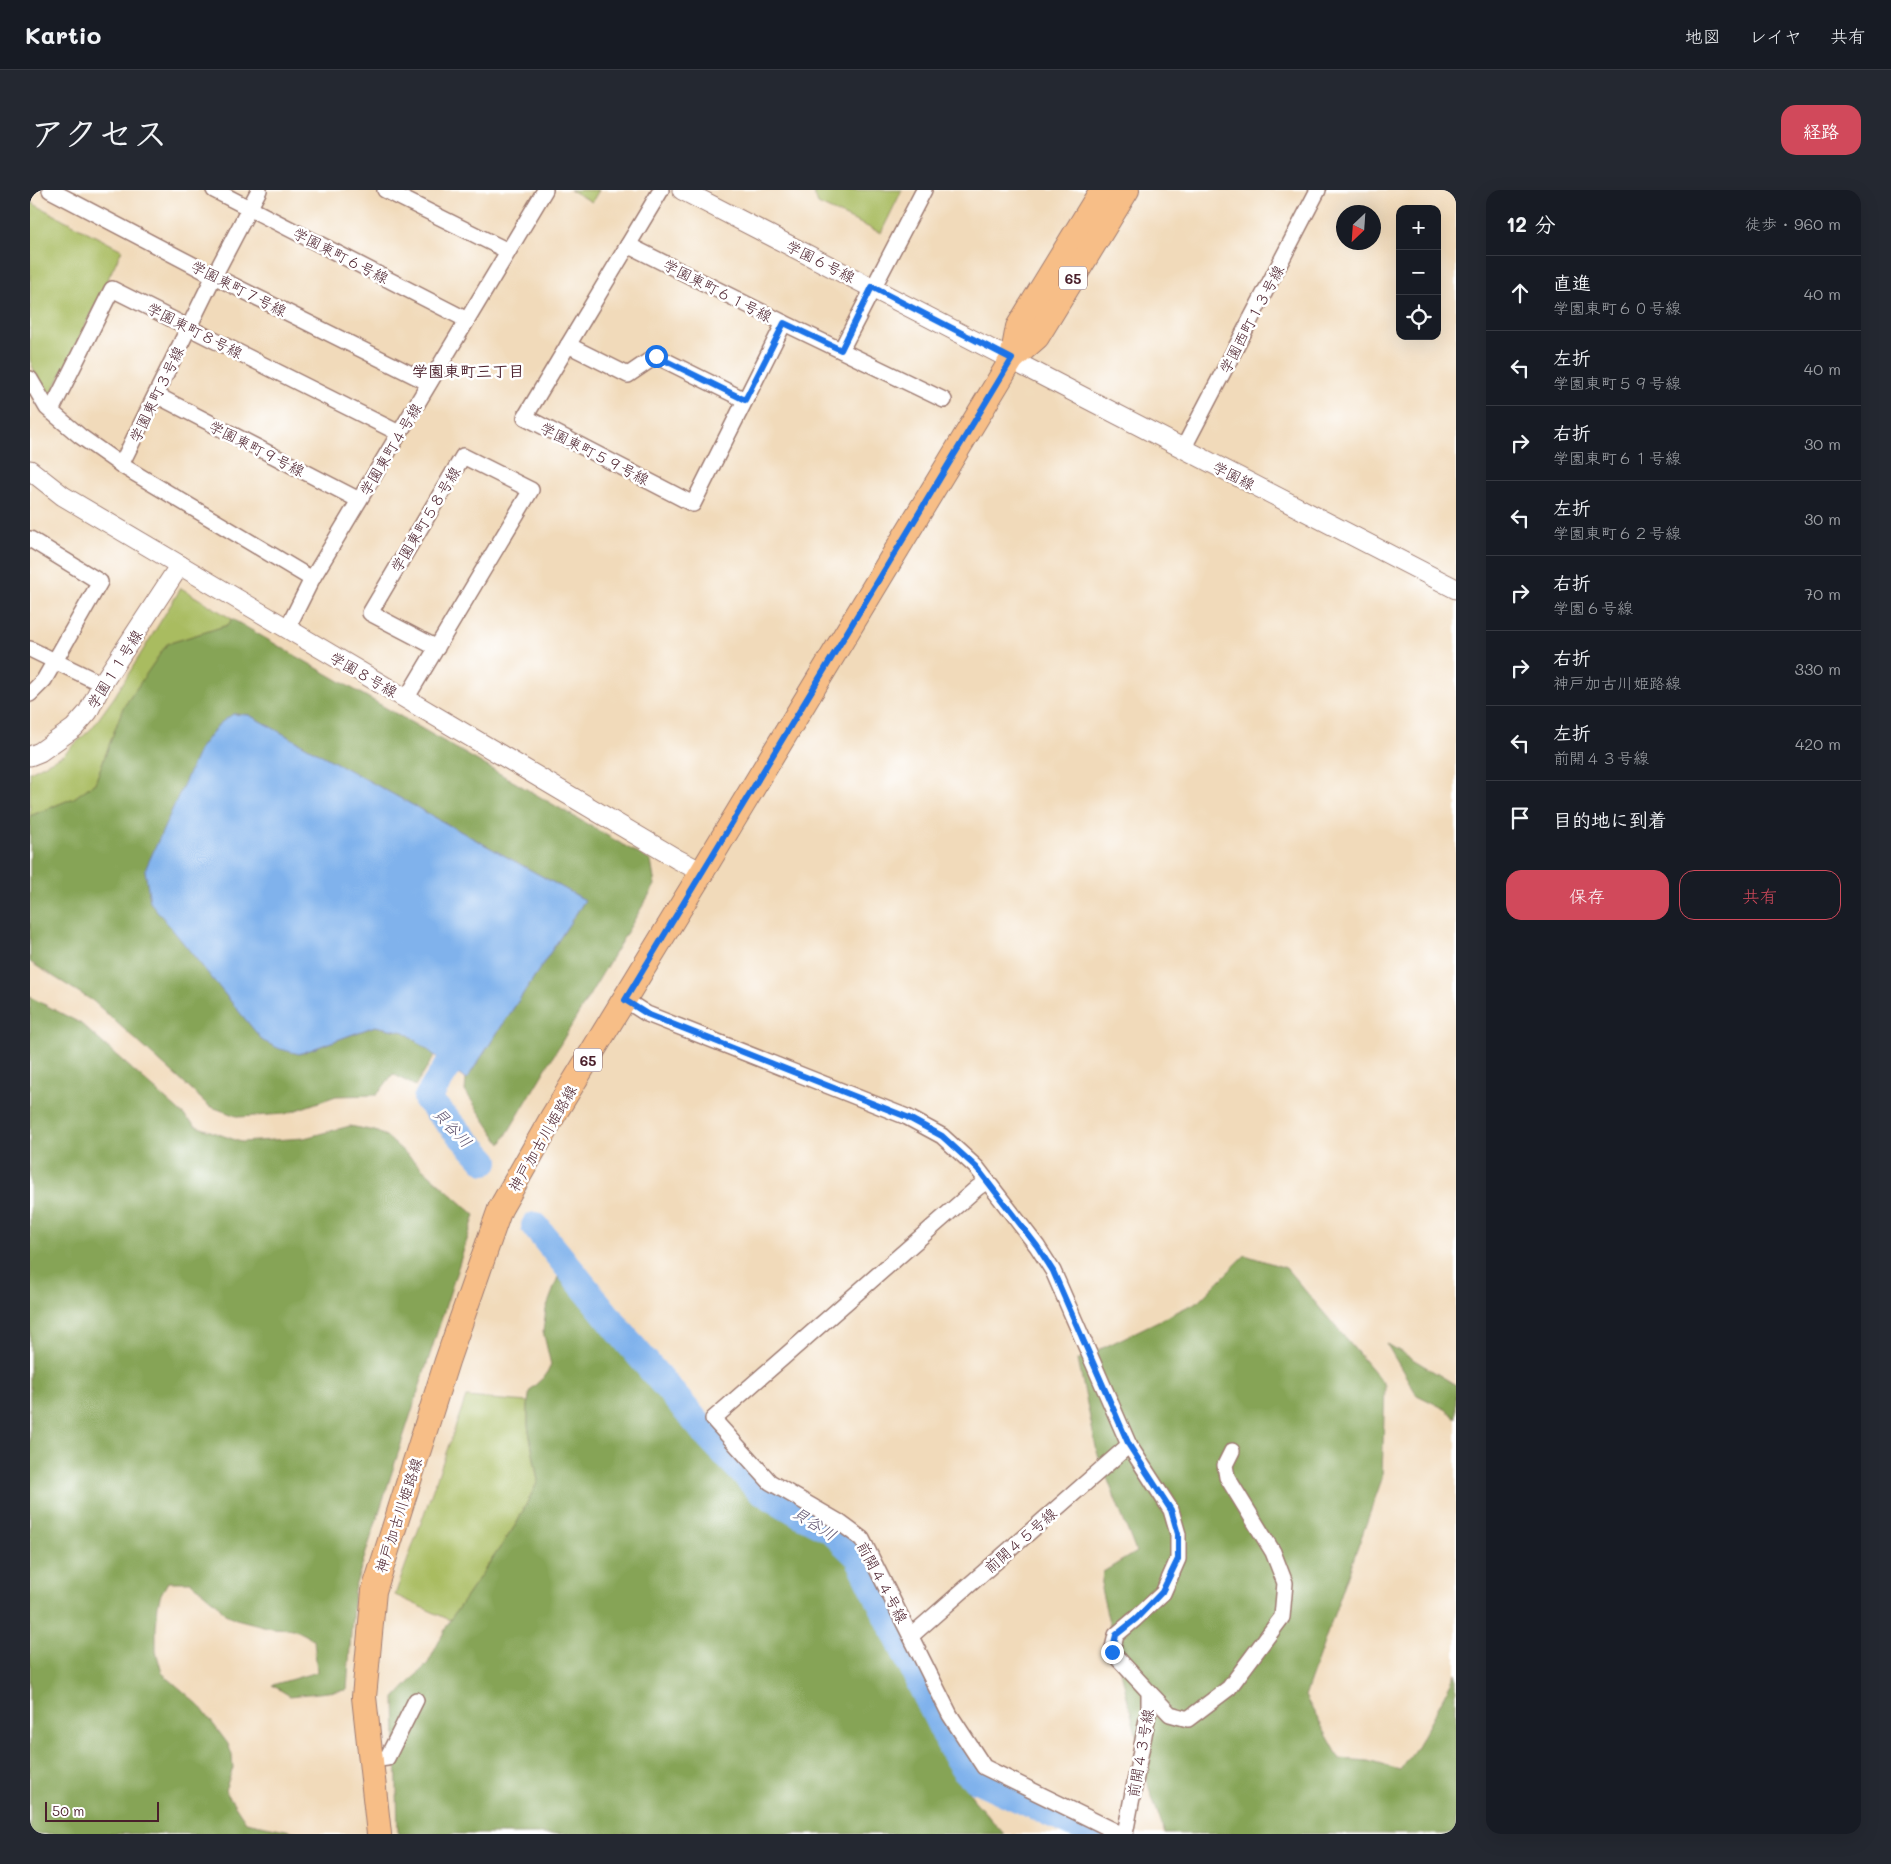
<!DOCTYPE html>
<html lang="ja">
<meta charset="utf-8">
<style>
:root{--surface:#171b24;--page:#242831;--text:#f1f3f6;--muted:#9ea1a6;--line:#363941;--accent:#d1495b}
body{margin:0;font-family:Mali,"Klee One",sans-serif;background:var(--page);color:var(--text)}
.controls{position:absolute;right:15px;top:15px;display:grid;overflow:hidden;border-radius:10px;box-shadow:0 5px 20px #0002}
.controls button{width:45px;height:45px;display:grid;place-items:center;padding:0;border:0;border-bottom:1px solid var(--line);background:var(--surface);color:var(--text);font:25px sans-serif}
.compass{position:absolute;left:1306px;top:15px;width:45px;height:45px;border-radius:50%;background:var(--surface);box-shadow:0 5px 20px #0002;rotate:205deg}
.scale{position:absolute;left:15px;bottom:12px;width:114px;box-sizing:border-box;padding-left:5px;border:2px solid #4a1f2b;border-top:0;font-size:14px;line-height:18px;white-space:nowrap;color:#4a1f2b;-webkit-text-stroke:4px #fff;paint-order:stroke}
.stop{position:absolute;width:15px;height:15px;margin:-11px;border:4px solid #1a73e8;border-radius:50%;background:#fff}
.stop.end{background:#1a73e8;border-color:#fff;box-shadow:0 1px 5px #0008}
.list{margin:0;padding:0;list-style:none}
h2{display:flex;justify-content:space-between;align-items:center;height:65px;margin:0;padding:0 20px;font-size:21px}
h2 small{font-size:16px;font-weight:400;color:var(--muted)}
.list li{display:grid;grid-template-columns:32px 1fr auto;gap:15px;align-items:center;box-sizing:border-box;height:75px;padding:0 20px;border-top:1px solid var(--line)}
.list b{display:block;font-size:19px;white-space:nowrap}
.list p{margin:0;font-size:16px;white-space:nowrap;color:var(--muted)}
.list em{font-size:16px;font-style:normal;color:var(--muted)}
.actions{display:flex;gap:10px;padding:15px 20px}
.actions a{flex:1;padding:11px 0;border:1px solid var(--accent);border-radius:15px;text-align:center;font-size:18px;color:var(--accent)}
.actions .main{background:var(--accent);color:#fff}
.icon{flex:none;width:28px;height:28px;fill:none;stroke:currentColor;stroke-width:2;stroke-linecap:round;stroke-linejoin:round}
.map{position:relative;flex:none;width:1426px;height:1644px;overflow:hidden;border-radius:15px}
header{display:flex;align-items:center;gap:30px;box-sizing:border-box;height:70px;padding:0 25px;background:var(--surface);border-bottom:1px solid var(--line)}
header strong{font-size:24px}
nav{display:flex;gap:28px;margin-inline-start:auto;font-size:18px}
.intro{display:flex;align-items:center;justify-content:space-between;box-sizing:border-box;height:120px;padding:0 30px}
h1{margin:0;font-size:35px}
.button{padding:12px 22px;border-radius:15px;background:var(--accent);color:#fff;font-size:18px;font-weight:700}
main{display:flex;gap:30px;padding:0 30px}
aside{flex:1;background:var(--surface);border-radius:15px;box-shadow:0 5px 20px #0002}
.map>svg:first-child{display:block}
.green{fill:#a9bc60;stroke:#7a6e46}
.forest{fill:#86a456;stroke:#686240}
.water{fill:#80b2ec;stroke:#65688c}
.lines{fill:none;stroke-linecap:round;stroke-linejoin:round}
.river{stroke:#80b2ec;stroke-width:28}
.minor-casing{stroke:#9e7c72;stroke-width:18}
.tertiary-casing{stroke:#9e7c72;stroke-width:21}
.primary-casing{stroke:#9e7c72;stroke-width:26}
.minor{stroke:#fff;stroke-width:15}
.tertiary{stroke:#fff;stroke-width:19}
.primary{stroke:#f7be87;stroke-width:24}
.route{stroke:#1a73e8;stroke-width:6}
.labels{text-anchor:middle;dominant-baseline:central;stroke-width:5;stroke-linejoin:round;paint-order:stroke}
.shield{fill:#fff;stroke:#80626b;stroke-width:1}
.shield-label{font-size:14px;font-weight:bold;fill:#4a1f2b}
.street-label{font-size:15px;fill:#4a1f2b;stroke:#fff}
.neighbourhood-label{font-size:16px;font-weight:bold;fill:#4a1f2b;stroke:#fff}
.water-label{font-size:16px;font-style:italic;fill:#5d526f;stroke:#fff}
</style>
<header>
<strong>Kartio</strong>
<nav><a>地図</a><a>レイヤ</a><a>共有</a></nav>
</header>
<div class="intro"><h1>アクセス</h1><a class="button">経路</a></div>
<main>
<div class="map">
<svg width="1426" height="1644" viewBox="0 0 1426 1644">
<rect width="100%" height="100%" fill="#fff"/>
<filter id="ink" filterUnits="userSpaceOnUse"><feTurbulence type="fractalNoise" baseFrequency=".02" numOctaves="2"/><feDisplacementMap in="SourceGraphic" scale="10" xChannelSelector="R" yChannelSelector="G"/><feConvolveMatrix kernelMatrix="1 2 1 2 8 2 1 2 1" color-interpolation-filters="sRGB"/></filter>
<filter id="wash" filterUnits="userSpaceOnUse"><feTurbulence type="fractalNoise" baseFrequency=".0096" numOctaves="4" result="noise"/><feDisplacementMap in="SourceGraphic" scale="20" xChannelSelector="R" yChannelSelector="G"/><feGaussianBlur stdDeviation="1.12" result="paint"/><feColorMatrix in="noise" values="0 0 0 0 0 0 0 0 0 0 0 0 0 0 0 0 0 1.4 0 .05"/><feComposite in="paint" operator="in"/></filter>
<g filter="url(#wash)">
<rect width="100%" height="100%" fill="#f1daba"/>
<g class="green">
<path d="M540,0H569L562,12Z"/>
<path d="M783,0H872L851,43L788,14Z"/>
<path d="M0,12L92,60L21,205L5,183L0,170Z"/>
<path d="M151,398L202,429L198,435L137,454L93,518L65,593L44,608L0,626V582L33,565L62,538L85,506Z"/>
<path d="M436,1207L498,1212V1235L508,1291L487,1333L420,1430L365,1405Z"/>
</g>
<g class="forest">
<path d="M202,429L621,671L625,695L471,954L435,901L436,890L555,710L219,525L203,524L269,864L345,836L375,842L405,865L385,896L363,884L347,905L306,906L255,924L209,927L179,916L63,811L0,772V626L44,608L65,593L93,518L137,454L198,435Z"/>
<path d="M0,807L50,833L166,936L211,952L274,948L320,936L345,941L356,946L445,1025L324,1400L317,1500L260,1506L242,1495L287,1482L284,1450L263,1439L241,1438L206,1429L195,1424L187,1414L161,1392H138L131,1404L128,1415L126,1438V1461L132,1483L169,1515L198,1554L202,1565L203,1578L195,1600L216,1632L276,1644H0Z"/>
<path d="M1215,1065L1256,1078L1355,1195L1352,1289L1275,1506L1310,1569L1339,1571L1370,1580L1386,1558L1426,1483V1644H1135L1119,1598L1071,1399L1073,1382L1106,1362L1067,1262L1048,1170L1169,1111Z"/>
<path d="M528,1087L719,1305L798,1346L827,1378L944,1610L974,1644H368L365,1508L398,1473L420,1430L487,1333L508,1291L498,1235V1212L500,1200L516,1185L521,1175L513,1141L516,1119Z"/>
<path d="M1356,1153L1426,1195V1228L1415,1219L1387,1205Z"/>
</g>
<path class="water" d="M203,524L219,525L555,710L436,890L375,842L345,836L269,864L250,859L233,851L120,712L115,680L170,558L189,534Z"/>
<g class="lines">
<g class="river">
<path d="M418,876L397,909L455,971"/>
<path d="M505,1036L600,1154L676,1243L730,1300L769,1323L800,1339L829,1367L925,1564L937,1582L949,1590L1066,1644"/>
</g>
</g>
</g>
<g filter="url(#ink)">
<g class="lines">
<g class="minor-casing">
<g id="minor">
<path d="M20,0L184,86L399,193"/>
<path d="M184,0L437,130"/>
<path d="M355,0L478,61"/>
<path d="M631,0L495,227L663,314L754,133"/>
<path d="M598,55L754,133L914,210"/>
<path d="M538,155L598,185L626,166L715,210"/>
<path d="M811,160L894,0"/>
<path d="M0,189L17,218L50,246L91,275L282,389L515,0"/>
<path d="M126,205L329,310"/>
<path d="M21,221L82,99L369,243"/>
<path d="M1153,259L1288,0"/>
<path d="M91,275L184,86L229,0"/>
<path d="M0,349L70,392L14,490L0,504"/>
<path d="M257,439L282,389"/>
<path d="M0,459L72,494"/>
<path d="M376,509L501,300L433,266L340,423L407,458"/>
<path d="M595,810L617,824L877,927L912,946L947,978L1007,1056L1023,1081L1099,1255L1141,1320L1148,1344V1369L1133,1403L1105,1429L1086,1445L1082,1462L1119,1502V1519L1095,1644"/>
<path d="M957,991L947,998L683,1229L740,1292L809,1332L832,1349L920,1525L954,1577L1091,1644"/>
<path d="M881,1446L1099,1255"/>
<path d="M1119,1502L1140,1524L1158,1529L1199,1498L1252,1427L1255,1393L1243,1362L1197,1287L1195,1275L1202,1261"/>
<path d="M341,1570L357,1568L386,1510"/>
</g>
</g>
<g class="tertiary-casing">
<g id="tertiary">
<path d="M652,0L1426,399"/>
<path d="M0,280L33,306L647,669L672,682"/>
<path d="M0,566L10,562L44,538L58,522L72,494L150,375"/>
</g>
</g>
<g class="primary-casing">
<g id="primary">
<path d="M982,169L988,137L1072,0"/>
<path d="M349,1644L334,1507L344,1401L417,1171L470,1019L523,926L672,682L982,169L1007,147L1097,0"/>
</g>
</g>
<use href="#minor" class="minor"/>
<use href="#tertiary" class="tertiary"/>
<use href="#primary" class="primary"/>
</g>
</g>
<g class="lines" filter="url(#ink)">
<path class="route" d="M626,166L715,210L754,133L811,160L842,97L982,169L595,810L617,824L877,927L912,946L947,978L1007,1056L1023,1081L1099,1255L1141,1320L1148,1344V1369L1132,1402L1106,1429L1086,1445L1082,1462"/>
</g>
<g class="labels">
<g class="shield">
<rect x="1029" y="76.5" width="28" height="23" rx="4"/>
<rect x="544" y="858.5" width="28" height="23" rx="4"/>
</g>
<g class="shield-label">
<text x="1043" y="88">65</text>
<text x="558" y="870">65</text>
</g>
<g class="street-label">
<text transform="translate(311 65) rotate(27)">学園東町６号線</text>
<text transform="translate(791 71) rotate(27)">学園６号線</text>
<text transform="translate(209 98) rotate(27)">学園東町７号線</text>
<text transform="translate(688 100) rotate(27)">学園東町６１号線</text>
<text transform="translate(1221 129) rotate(-62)">学園西町１３号線</text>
<text transform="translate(165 140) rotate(27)">学園東町８号線</text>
<text transform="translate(126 204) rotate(-64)">学園東町３号線</text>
<text transform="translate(227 258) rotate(27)">学園東町９号線</text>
<text transform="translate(360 259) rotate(-59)">学園東町４号線</text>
<text transform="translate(565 263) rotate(27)">学園東町５９号線</text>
<text transform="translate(1204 285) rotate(27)">学園線</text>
<text transform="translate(395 329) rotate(-59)">学園東町５８号線</text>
<text transform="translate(84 479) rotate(-58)">学園１１号線</text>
<text transform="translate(334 484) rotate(30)">学園８号線</text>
<text transform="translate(512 948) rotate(-60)">神戸加古川姫路線</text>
<text transform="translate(368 1325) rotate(-72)">神戸加古川姫路線</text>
<text transform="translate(990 1350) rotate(-41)">前開４５号線</text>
<text transform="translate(853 1392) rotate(62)">前開４４号線</text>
<text transform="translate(1110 1563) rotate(-80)">前開４３号線</text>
</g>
<g class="neighbourhood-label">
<text x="438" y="180">学園東町三丁目</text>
</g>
<g class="water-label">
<text transform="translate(423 937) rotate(47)">貝谷川</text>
<text transform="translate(785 1333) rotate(33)">貝谷川</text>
</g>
</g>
</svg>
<div class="controls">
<button>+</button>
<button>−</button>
<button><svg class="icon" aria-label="locate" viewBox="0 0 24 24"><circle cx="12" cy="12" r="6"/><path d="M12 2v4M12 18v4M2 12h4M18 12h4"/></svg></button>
</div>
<svg class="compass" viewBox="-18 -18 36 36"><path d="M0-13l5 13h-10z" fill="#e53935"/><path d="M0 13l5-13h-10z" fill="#9ea1a6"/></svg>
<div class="scale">50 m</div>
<div class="stop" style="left:626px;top:166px"></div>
<div class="stop end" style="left:1082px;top:1462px"></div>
</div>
<aside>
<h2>12 分<small>徒歩 · 960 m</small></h2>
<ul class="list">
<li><svg class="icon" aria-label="ahead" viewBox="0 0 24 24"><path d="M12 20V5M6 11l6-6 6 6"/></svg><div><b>直進</b><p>学園東町６０号線</p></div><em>40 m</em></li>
<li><svg class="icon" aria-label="left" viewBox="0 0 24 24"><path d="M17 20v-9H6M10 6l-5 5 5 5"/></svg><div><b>左折</b><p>学園東町５９号線</p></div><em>40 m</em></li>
<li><svg class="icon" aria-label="right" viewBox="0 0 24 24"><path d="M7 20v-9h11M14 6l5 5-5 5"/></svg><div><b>右折</b><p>学園東町６１号線</p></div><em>30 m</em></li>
<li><svg class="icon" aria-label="left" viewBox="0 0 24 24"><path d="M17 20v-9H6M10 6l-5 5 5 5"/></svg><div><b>左折</b><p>学園東町６２号線</p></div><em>30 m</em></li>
<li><svg class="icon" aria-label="right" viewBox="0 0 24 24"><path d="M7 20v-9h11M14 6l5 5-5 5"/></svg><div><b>右折</b><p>学園６号線</p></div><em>70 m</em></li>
<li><svg class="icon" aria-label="right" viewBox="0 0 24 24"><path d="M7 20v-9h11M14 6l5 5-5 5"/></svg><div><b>右折</b><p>神戸加古川姫路線</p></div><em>330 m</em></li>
<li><svg class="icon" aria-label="left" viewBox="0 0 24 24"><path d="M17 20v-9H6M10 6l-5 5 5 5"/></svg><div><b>左折</b><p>前開４３号線</p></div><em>420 m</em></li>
<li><svg class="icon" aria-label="arrive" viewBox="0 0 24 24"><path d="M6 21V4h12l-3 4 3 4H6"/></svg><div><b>目的地に到着</b></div></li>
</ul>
<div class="actions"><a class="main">保存</a><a>共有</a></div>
</aside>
</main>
